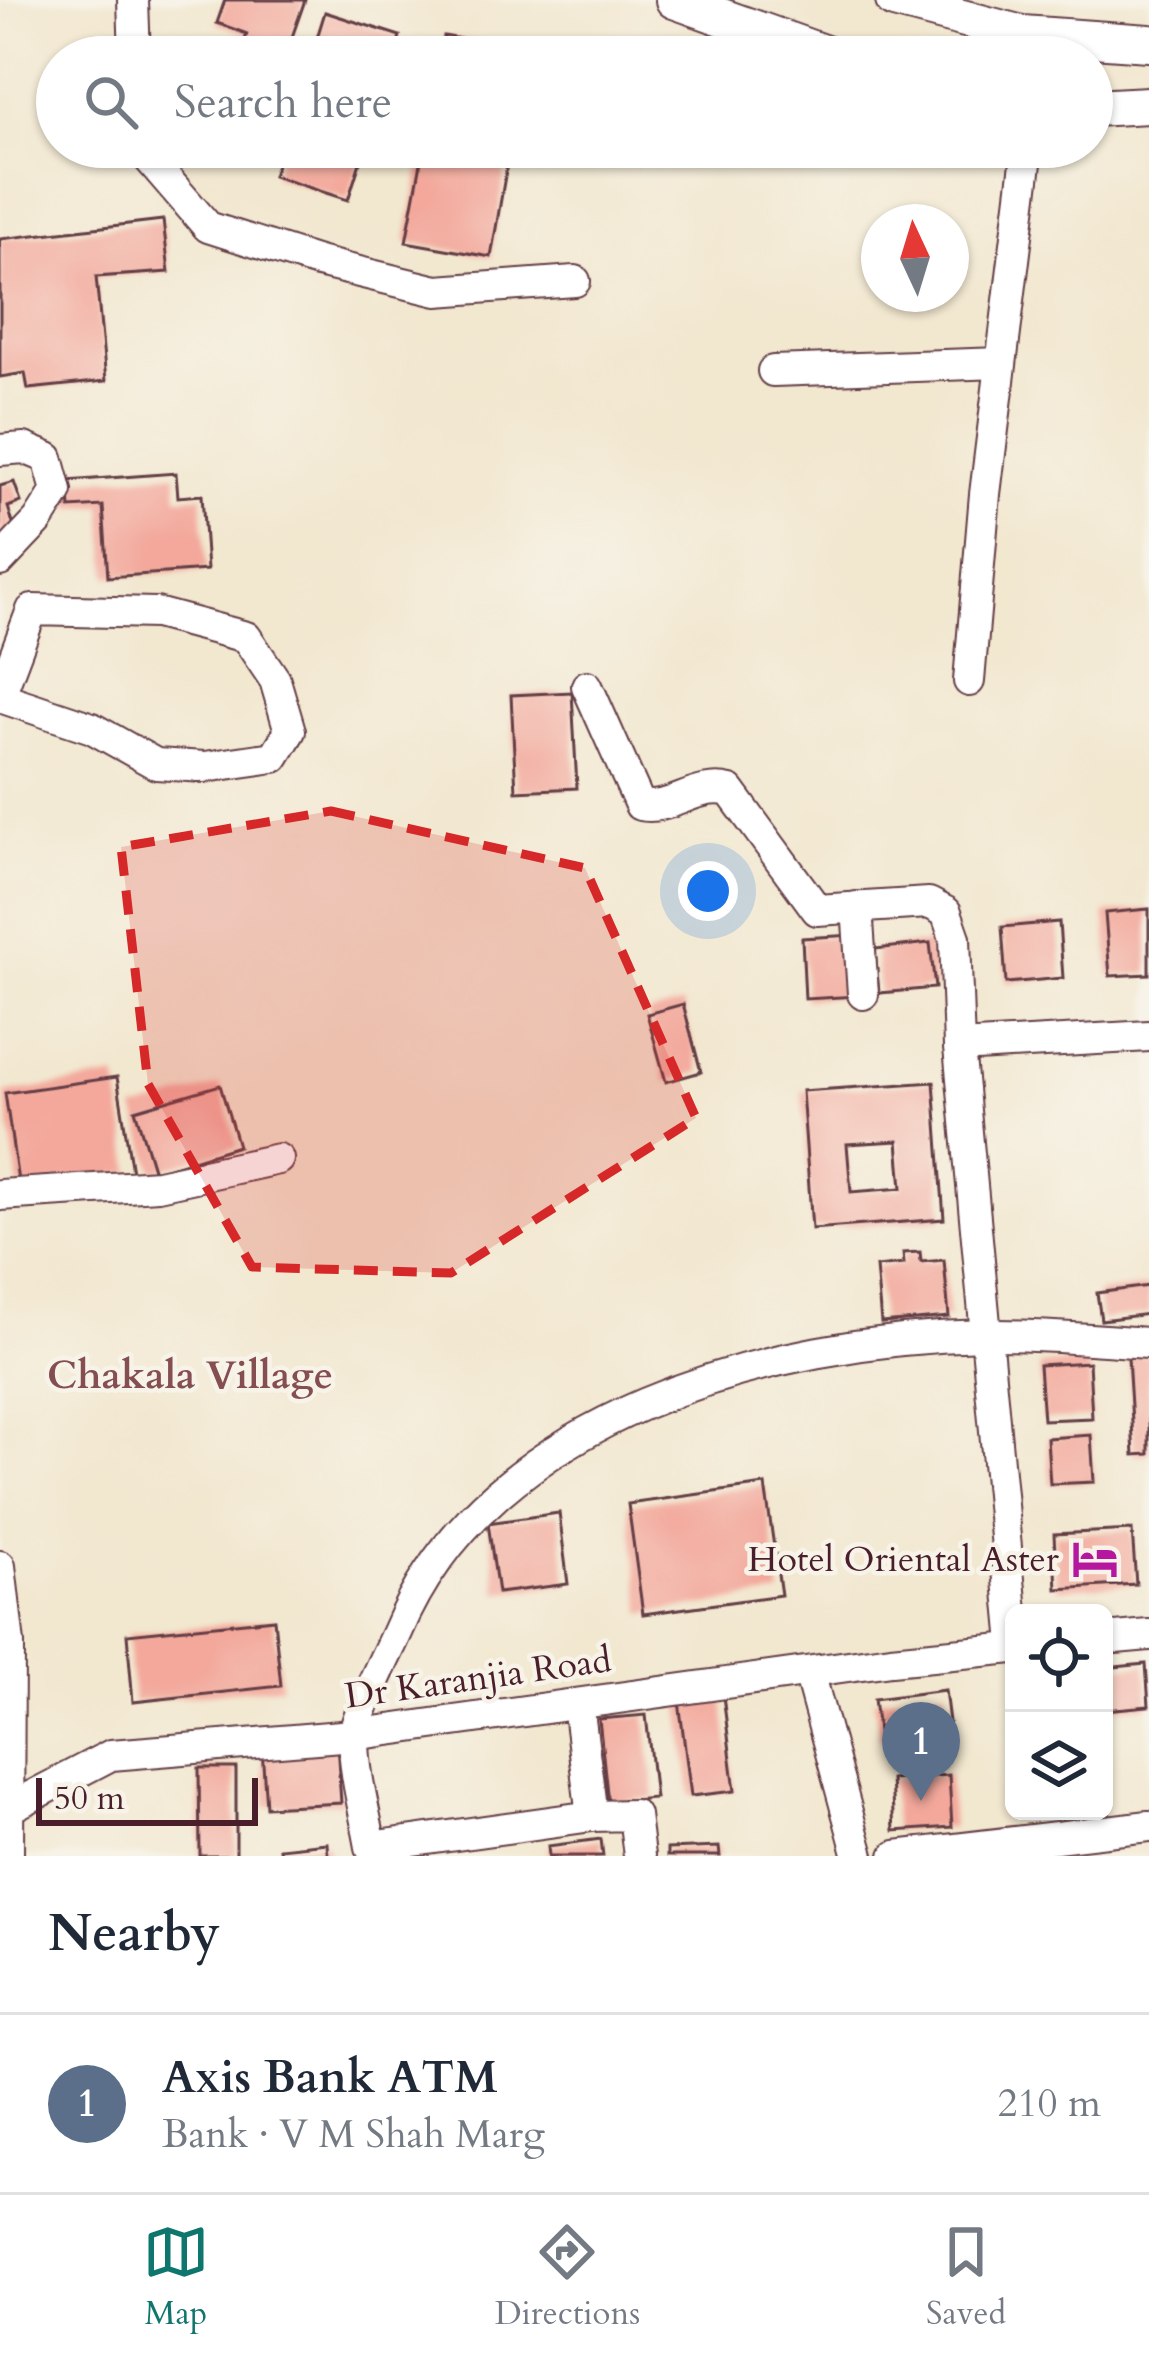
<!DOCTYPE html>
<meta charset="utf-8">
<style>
:root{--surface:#fff;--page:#f6f6f7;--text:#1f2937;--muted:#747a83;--line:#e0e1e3;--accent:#0f766e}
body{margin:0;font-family:Cardo,serif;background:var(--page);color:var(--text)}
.controls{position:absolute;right:36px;bottom:36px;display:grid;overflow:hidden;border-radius:18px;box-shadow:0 3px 9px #0004}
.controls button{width:108px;height:108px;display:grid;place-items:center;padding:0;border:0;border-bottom:3px solid var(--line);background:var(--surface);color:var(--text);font:60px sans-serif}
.compass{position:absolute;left:861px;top:204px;width:108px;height:108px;border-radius:50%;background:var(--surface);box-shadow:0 3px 9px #0004;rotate:356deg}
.scale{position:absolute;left:36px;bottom:30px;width:222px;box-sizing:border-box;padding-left:12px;border:6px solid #4a1f2b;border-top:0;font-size:33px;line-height:42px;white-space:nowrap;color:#4a1f2b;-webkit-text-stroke:9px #f7f3e8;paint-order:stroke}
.you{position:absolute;left:708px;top:891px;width:42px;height:42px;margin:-30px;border:9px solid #fff;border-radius:50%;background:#1a73e8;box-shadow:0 0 0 18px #1a73e833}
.badge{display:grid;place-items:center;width:78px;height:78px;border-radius:50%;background:var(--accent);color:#fff;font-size:39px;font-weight:700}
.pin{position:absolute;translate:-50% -99px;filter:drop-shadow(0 3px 6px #0008)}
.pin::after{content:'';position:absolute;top:63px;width:42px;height:36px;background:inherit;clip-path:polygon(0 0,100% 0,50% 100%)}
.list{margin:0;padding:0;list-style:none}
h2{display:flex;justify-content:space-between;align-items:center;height:156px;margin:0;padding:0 48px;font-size:51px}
h2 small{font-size:39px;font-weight:400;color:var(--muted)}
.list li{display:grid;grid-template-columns:78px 1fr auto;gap:36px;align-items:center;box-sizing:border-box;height:180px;padding:0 48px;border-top:3px solid var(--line)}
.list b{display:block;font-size:45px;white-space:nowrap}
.list p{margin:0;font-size:39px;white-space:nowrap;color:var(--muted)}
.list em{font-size:39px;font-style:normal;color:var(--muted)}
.icon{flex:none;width:66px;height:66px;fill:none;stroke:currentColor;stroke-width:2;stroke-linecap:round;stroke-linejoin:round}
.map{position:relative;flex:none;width:1149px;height:1856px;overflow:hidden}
.search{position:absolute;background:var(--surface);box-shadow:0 3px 9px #0004;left:36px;right:36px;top:36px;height:132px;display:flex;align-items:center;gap:30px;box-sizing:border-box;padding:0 42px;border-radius:66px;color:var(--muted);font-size:45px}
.sheet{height:336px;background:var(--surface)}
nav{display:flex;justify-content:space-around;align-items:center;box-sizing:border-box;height:168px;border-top:3px solid var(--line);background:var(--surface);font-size:33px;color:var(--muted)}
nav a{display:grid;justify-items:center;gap:6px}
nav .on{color:var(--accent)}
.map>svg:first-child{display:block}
.building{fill:#f3a89b;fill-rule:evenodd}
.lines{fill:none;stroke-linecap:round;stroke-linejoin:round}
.minor-casing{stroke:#633d44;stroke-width:34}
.major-casing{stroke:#633d44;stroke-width:40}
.minor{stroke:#fff;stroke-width:30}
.major{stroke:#fff;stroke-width:36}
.marked{fill:#d62828;fill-opacity:0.2;stroke:#d62828;stroke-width:9;stroke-dasharray:24 15;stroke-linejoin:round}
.labels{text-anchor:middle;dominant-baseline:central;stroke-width:9;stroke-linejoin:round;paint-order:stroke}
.poi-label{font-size:36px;fill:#4a1f2b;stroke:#f7f3e8;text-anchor:end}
.street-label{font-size:36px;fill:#4a1f2b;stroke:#f7f3e8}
.neighbourhood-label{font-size:39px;font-weight:bold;fill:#854f52;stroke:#f7f3e8}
</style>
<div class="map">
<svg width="1149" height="1856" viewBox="0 0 1149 1856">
<rect width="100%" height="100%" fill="#f7f3e8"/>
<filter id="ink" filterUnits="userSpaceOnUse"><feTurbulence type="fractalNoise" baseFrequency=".00833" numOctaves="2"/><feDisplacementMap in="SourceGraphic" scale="24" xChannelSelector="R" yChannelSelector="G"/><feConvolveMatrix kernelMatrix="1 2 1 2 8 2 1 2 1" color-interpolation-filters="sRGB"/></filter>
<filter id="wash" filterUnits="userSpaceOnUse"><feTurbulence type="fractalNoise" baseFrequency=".004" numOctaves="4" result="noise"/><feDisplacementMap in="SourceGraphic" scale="48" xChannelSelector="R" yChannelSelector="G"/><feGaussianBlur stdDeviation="2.7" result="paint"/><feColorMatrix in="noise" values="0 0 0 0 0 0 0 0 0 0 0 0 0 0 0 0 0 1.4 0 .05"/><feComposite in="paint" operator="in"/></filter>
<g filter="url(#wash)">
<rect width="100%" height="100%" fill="#f2e7cf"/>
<g id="blocks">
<g class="building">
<path d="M225,0H305L285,57H239L247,34L217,23Z"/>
<path d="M325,12L400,36L394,57H311Z"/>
<path d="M444,36L528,51L527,57H440Z"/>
<path d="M282,147H365L348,200L273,176Z"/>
<path d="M424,147H510L491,257L406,242Z"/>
<path d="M163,220L169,272L96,277L106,381L28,389L25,373L0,377V239Z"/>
<path d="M176,473L178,497L202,495L207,570L108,577L103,506L70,508L68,481Z"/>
<path d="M14,482L21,502L8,507L17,537L0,543V486Z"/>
<path d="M572,692L577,788L516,791L511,695Z"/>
<path d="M1149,909V974L1110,976L1105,913Z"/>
<path d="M1059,922L1063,978L1006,983L1002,927Z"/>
<path d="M854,935L858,996L805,999L802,938Z"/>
<path d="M930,943L935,988L879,993L875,949Z"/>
<path d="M683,1004L701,1072L666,1082L647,1014Z"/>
<path d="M117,1077L132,1172L19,1188L5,1093Z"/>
<path d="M934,1082L944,1219L812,1229L802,1091ZM898,1141L902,1188L851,1192L847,1144Z"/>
<path d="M220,1085L238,1146L154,1172L135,1110Z"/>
<path d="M920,1252L921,1262L944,1260L949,1317L881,1323L876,1267L904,1264L903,1253Z"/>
<path d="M1149,1286V1314L1101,1320L1097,1293Z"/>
<path d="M1149,1355V1454L1134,1455L1128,1357Z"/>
<path d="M1089,1362L1092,1418L1043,1420L1039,1365Z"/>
<path d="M1091,1435L1094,1482L1050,1484L1047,1438Z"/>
<path d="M765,1485L781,1595L643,1614L628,1504Z"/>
<path d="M559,1513L568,1584L498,1593L488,1523Z"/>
<path d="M1132,1530L1136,1584L1057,1589L1054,1534Z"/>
<path d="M274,1619L281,1686L133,1702L127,1634Z"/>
<path d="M1146,1664L1149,1706L1104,1710V1668Z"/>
<path d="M945,1690L950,1730L879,1739L874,1699Z"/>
<path d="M723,1696L735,1791L691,1796L679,1701Z"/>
<path d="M646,1715L655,1798L608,1802L599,1719Z"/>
<path d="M337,1744L341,1803L266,1807L262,1749Z"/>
<path d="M199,1768H236V1856H200Z"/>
<path d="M949,1775L952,1827L894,1831L891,1779Z"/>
<path d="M601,1839L603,1856H549L548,1846Z"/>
<path d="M327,1843L328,1856H280L279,1848Z"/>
<path d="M719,1847L720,1856H667V1849Z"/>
</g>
</g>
</g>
<g filter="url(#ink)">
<use href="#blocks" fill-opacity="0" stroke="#633d44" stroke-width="3"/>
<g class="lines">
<g class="minor-casing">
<g id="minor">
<path d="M133,0L135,57"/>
<path d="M139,147L208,227L318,262L437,291L575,281"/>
<path d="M773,371L1001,363"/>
<path d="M0,450L24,448L48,458L57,491L38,521L0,561"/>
<path d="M969,681L985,494L1028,147"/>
<path d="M587,686L640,805C671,812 696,782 730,791L817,910L929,903L946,912L955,938L959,1047"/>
<path d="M0,695L32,610L156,613L246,637L275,680L290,731L274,757L205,767L156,764L92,728L0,697"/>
<path d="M857,907L863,994"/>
<path d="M0,1195L158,1185L278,1159"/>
<path d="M0,1566L9,1644L8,1856"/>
<path d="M1014,1633L959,1047L1149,1036"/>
<path d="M1104,1639L1149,1635"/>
<path d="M809,1672L859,1856"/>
<path d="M578,1704L592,1816L371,1847C365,1812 354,1774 354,1739C353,1719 388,1653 398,1630C489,1415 772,1339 985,1335C1039,1334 1095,1340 1149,1343"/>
<path d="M11,1807L111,1755L353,1735L891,1660L1014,1648"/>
<path d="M592,1816L634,1815L639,1856"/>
<path d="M896,1856L1149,1826"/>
</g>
</g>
<g class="major-casing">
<g id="major">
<path d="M674,0L834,57"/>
<path d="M894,0L1022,34L1149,43"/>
<path d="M1092,108L1149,105"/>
</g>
</g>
<use href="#minor" class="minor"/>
<use href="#major" class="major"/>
</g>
</g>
<path class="marked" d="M331,811L585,868L696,1118L451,1273L252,1267L148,1084L121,847Z"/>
<defs>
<g id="hotel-bare" transform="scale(3.6)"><path d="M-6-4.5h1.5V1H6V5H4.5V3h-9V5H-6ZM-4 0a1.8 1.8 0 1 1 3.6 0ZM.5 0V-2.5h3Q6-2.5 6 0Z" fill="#b5179e" stroke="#f7f3e8" stroke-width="2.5" paint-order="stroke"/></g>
</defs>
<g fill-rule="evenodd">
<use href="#hotel-bare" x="1095" y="1559"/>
</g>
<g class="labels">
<g class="poi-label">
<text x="1059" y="1559">Hotel Oriental Aster</text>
</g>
<g class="street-label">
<text transform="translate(478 1678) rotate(-8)">Dr Karanjia Road</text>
</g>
<g class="neighbourhood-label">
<text x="190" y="1375">Chakala Village</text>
</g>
</g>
</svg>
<div class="controls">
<button><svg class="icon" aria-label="locate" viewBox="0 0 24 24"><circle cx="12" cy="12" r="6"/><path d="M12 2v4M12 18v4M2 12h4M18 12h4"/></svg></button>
<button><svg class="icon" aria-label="layers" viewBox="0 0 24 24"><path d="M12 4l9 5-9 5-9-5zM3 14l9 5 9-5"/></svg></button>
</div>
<svg class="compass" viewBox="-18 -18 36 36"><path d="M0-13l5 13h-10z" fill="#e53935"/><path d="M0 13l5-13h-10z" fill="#747a83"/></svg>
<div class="scale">50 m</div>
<div class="you"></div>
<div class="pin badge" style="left:921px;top:1801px;background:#5c6f8a">1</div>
<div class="search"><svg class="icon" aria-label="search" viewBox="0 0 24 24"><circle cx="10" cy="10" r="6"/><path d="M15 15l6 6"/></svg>Search here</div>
</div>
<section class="sheet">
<h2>Nearby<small></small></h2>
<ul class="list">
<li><span class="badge" style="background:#5c6f8a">1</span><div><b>Axis Bank ATM</b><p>Bank · V M Shah Marg</p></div><em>210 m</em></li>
</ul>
</section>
<nav>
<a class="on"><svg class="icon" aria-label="map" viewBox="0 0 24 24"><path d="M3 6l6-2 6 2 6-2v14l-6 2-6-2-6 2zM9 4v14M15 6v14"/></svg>Map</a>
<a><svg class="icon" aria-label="directions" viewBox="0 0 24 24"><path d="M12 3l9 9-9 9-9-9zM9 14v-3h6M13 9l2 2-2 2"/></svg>Directions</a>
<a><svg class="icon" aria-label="saved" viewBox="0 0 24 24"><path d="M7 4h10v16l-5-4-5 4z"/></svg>Saved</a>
</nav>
